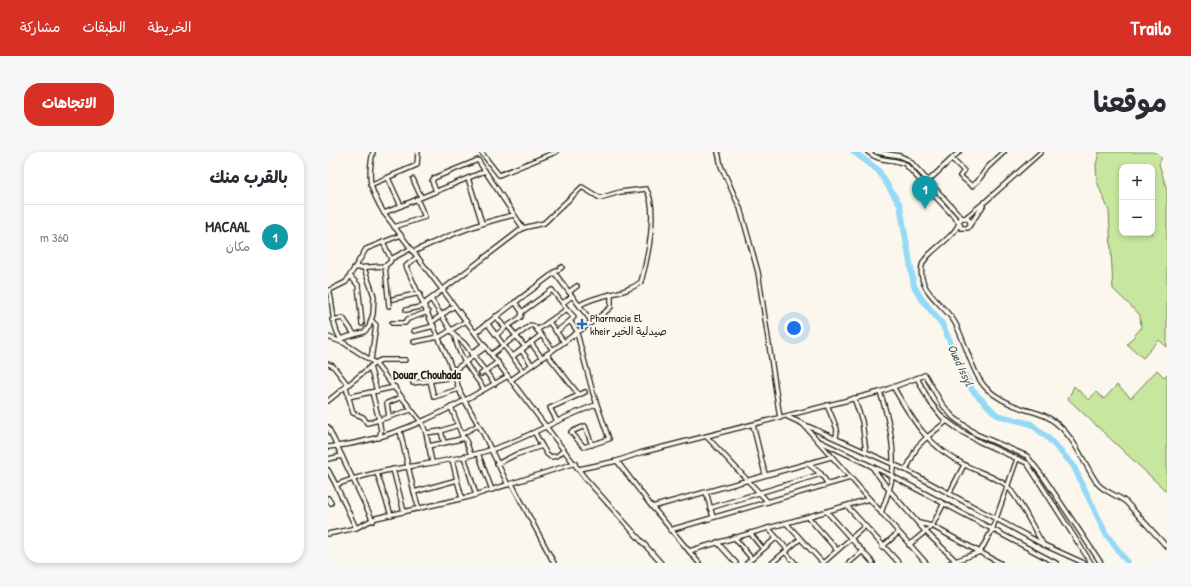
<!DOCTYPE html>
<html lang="ar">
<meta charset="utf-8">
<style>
:root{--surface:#fff;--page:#f7f7f7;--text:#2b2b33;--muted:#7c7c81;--line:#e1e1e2;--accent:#d93025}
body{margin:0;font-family:"Patrick Hand","Playpen Sans Arabic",sans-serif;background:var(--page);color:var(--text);direction:rtl}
.controls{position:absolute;right:12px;top:12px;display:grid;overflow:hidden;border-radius:8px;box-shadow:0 2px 6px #0003}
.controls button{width:36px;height:36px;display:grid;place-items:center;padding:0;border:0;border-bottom:1px solid var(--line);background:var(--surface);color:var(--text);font:20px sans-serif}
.you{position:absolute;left:466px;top:176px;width:14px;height:14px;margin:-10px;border:3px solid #fff;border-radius:50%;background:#1a73e8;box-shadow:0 0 0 6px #1a73e833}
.badge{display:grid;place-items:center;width:26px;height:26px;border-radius:50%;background:var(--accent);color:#fff;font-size:13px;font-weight:700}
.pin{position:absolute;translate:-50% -33px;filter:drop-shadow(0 1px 2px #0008)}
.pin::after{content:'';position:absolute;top:21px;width:14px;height:12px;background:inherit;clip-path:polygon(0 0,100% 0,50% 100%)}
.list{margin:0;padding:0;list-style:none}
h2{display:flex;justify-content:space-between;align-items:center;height:52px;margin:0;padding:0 16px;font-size:17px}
h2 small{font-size:13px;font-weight:400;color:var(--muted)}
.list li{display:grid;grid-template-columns:26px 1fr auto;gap:12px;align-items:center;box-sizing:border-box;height:64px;padding:0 16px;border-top:1px solid var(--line)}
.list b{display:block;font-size:15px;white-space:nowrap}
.list p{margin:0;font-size:13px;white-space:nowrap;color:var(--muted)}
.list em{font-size:13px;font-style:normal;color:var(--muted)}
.map{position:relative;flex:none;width:839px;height:411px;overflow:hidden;direction:ltr;border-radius:16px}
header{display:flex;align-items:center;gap:24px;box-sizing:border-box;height:56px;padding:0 20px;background:var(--accent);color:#fff}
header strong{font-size:19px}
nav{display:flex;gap:22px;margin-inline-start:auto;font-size:14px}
.intro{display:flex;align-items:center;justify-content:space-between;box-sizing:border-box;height:96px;padding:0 24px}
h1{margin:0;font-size:28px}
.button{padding:10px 18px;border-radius:16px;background:var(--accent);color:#fff;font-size:14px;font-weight:700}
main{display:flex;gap:24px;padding:0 24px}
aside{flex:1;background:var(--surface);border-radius:16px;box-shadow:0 2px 6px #0003}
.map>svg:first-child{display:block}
.green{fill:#c7e69e;stroke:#72815d;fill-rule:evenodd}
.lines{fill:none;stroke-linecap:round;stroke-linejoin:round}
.river{stroke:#94d9f6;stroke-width:6}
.minor-casing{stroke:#1c1c1c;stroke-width:6}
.minor{stroke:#fbf7ec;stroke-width:3.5}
.poi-dot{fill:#1f6fb2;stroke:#fbf7ec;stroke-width:1.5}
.labels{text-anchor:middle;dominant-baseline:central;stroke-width:4;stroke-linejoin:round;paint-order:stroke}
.poi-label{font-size:11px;fill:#1c1c1c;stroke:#fbf7ec;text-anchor:start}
.water-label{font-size:12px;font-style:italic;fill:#40555d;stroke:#fbf7ec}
.neighbourhood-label{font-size:12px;font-weight:bold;fill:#1c1c1c;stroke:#fbf7ec}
</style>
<header>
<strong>Trailo</strong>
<nav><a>الخريطة</a><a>الطبقات</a><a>مشاركة</a></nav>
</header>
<div class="intro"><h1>موقعنا</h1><a class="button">الاتجاهات</a></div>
<main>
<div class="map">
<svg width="839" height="411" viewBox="0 0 839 411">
<rect width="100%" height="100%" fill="#fbf7ec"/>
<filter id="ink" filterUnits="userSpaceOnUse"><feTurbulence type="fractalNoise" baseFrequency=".025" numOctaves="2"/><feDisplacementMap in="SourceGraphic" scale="8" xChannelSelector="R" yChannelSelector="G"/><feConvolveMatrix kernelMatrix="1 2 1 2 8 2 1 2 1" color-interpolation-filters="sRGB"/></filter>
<g filter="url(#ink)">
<g class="green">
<path d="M771,0H836L831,12L839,38V195L831,188L815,206L799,192L813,176L812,163L785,137L781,59L769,30L768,13ZM794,15H824V81H794Z"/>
<path d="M829,218L836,225L839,222V340L740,247L746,234L761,248L768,240L776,247L789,233L803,246Z"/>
</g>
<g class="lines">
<path class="river" d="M526,0L550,18L572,53L586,134L593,146L614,172L644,238L669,263L703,272L720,286L745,313L778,382L800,411"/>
<g class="minor-casing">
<g id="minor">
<path d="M45,0C39,27 42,38 56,61L257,326L333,411"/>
<path d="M153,0L171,23L228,0"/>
<path d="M390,0L393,14L412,56L430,120L452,266"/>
<path d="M540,0C551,10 564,6 577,12L631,70"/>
<path d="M548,0L572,4L581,8L634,66"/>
<path d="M624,7L636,19L632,24L644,34L650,29L659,16L676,0"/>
<path d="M60,26L73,54"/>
<path d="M140,26L154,71"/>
<path d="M85,27L93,45"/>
<path d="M599,30L631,0"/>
<path d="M42,33L89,13L90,0"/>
<path d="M108,39L104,29L106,26L150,8L157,19"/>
<path d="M56,61L157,19L195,76"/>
<path d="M637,66L658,49L713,0"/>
<path d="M631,71C625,88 597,100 594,114C589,138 614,151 626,169C637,187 644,223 659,237C668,245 681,252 693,256C703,260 715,261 724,268C747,284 754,309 769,331C776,340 789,343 798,350L839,395"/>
<path d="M642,73V69L638,66H634L631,69L633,76H640L641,74L655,54"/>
<path d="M66,75L97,65L89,47"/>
<path d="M85,100C118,84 150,71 186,63"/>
<path d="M89,105L78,114L121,209L133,242L155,281L180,333"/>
<path d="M63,107L82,97"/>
<path d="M57,114L61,154"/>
<path d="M26,116L57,114L62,110L63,107L55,90"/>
<path d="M226,120L244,144"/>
<path d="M22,124L30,133L34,172"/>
<path d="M1,138C7,158 2,170 13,188"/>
<path d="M0,139L18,130L38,97L73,83"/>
<path d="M241,140L249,134"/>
<path d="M65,147L92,141"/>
<path d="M103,147L126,183L136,191L167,232"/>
<path d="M187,150L194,160L224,138L239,157"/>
<path d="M235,151L244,144L264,170"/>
<path d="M96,152L195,76L216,71L254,35L272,46L292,40L318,37C331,56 319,109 313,130C295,144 271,141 252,153"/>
<path d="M78,158L97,154"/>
<path d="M4,168L15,166L26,182"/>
<path d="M43,168L48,173L43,208"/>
<path d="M104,170L126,154"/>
<path d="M221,170L236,190"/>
<path d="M64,171H77L80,167L100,160"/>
<path d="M159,171L195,219"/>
<path d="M180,174L197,195"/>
<path d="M180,174L193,165L194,160"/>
<path d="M209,178L239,157L246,165L242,169L250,180"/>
<path d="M86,179L106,174"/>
<path d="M148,180L234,115"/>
<path d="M228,180L242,169"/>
<path d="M249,181L265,241L281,287L256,295L243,280L257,274L264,293"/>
<path d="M168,183L177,176L168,164"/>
<path d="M0,185L16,191L47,211L94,271L98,281L113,279L116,291L137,286L143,303"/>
<path d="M127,185C131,206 144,220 156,237"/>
<path d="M110,186L138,169"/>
<path d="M12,187L36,180L41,175L45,162L46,144L36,116"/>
<path d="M86,190L110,185"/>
<path d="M203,191L214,206"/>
<path d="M193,198L204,213"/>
<path d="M143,202L156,192"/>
<path d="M164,202L203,173L206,174L225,198"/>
<path d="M219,202L251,243L257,240"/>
<path d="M184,205L213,183"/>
<path d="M0,212L5,214L20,233"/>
<path d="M42,215L49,239"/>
<path d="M125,219L158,195"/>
<path d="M153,222L170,210"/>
<path d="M85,225V231L127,225"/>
<path d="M589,226L602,250L615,266L634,280L652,290L699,311L763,411"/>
<path d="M183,228L275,162L283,155V142"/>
<path d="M102,229L106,245L131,237"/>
<path d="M18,235L25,261L35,265L39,271L51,268L44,240"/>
<path d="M566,236C586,271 600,294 637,313C646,318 675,328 680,335C692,348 705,376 715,392"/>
<path d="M552,240C561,267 568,297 564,326C562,338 557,350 553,361"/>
<path d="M20,245L67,235"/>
<path d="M526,246L534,269L538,300"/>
<path d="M0,249L47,211L53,208H77"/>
<path d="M499,253L509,277L508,286"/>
<path d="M123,255L135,286"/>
<path d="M61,265L59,251L74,245"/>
<path d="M460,265L475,272L598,411"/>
<path d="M229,269L222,256L251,243"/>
<path d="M475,272L578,318L716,393L756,411"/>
<path d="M425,273L437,322"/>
<path d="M0,275L45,369"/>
<path d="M72,279L86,340L129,328L124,307"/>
<path d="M113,279L130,273"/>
<path d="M98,281L104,310"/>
<path d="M134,282L150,273"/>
<path d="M379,285L440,350"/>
<path d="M51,286L53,279L51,268L83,258"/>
<path d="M489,288L564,324L728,411"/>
<path d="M100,294L116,291"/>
<path d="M214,294L219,302L223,305L229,304L236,298"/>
<path d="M0,295C66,289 123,257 180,224"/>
<path d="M150,301L164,338"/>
<path d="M136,304L148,343"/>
<path d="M0,307L14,304"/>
<path d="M479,311L493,322L500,332"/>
<path d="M169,312L187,303L214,294L207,281"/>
<path d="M544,315L561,338L597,379L630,411"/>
<path d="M65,317L76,360"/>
<path d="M251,317L289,309"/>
<path d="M0,318L8,333C58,313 112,314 162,298C199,287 232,265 268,253"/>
<path d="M578,318L589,295L598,286L619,269"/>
<path d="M49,321L63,363"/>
<path d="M129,328L134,346"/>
<path d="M184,332L226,411"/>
<path d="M8,333L28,376"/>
<path d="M86,340L91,357"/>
<path d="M378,340L385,365"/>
<path d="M621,342L636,313"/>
<path d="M0,346L3,351"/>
<path d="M519,354L571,411"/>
<path d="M324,355L503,305"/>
<path d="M382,356L493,322"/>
<path d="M499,360L545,411"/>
<path d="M480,365L509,398"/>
<path d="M458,371L495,411"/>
<path d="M591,371L604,374L672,411"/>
<path d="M440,376L460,398"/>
<path d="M342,378L522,326"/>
<path d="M422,381L435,397"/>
<path d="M0,382L28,376L48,366L141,345L247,311"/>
<path d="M406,385L424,407"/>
<path d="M389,390L408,411"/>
<path d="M581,393L604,374L615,353"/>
<path d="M554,395L570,381"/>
<path d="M361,399L541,347"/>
<path d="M457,400L467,411"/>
<path d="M371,411L321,351L289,309L312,301L552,240L597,223L614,252L625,265L648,282L699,304L716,326L773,411"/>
<path d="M419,411L448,386"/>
<path d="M444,411L472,387"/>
<path d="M495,411L537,374"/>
<path d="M521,411L535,399"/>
<path d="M622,411L652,400L664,378L689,307"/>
</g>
</g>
<use href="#minor" class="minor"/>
</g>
</g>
<path class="poi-dot" d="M252 166h4v4h4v4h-4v4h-4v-4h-4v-4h4z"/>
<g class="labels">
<g class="poi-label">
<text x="262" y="166">Pharmacie El<tspan x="262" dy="13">kheir صيدلية الخير</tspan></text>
</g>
<g class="water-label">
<text transform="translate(633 213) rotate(65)">Oued Issyl</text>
</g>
<g class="neighbourhood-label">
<text x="99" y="222">Douar Chouhada</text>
</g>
</g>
</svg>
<div class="controls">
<button>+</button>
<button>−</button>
</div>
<div class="you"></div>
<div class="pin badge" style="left:597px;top:57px;background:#0f9aa8">1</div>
</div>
<aside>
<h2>بالقرب منك<small></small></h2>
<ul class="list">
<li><span class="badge" style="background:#0f9aa8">1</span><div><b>MACAAL</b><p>مكان</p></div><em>360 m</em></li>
</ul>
</aside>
</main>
